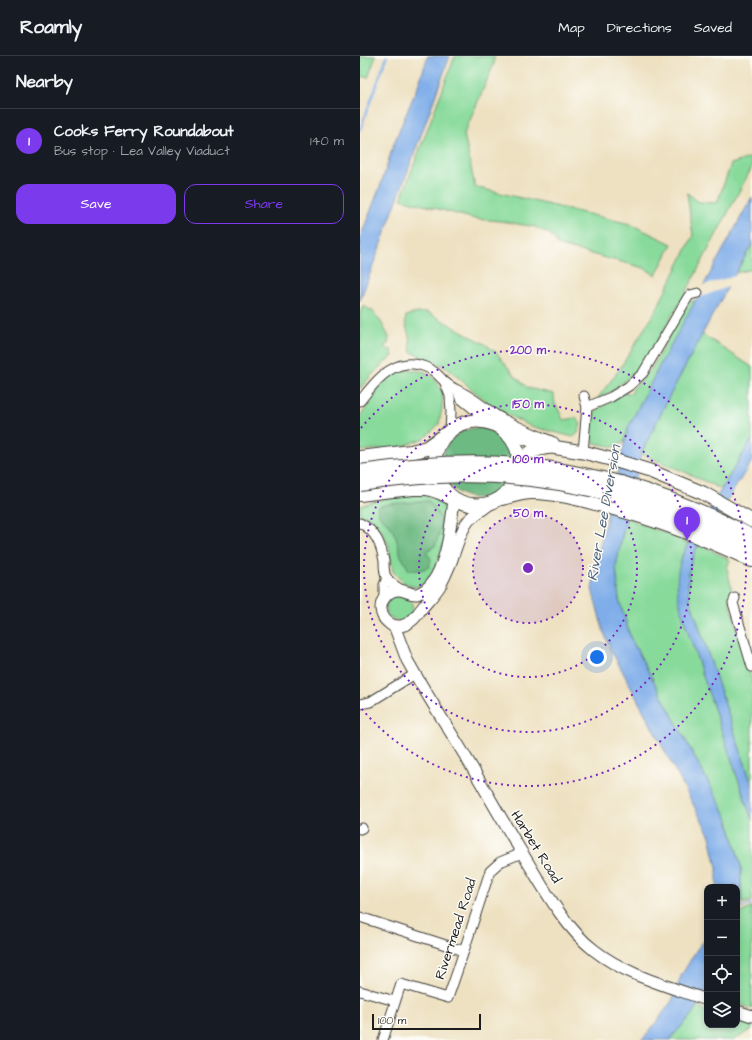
<!DOCTYPE html>
<meta charset="utf-8">
<style>
:root{--surface:#171b24;--page:#242831;--text:#f1f3f6;--muted:#9ea1a6;--line:#363941;--accent:#7c3aed}
body{margin:0;font-family:"Architects Daughter",sans-serif;background:var(--page);color:var(--text)}
.controls{position:absolute;right:12px;bottom:12px;display:grid;overflow:hidden;border-radius:8px;box-shadow:0 2px 6px #0003}
.controls button{width:36px;height:36px;display:grid;place-items:center;padding:0;border:0;border-bottom:1px solid var(--line);background:var(--surface);color:var(--text);font:20px sans-serif}
.scale{position:absolute;left:12px;bottom:10px;width:109px;box-sizing:border-box;padding-left:4px;border:2px solid #1c1c1c;border-top:0;font-size:11px;line-height:14px;white-space:nowrap;color:#1c1c1c;-webkit-text-stroke:3px #fdfcf7;paint-order:stroke}
.you{position:absolute;left:237px;top:601px;width:14px;height:14px;margin:-10px;border:3px solid #fff;border-radius:50%;background:#1a73e8;box-shadow:0 0 0 6px #1a73e833}
.badge{display:grid;place-items:center;width:26px;height:26px;border-radius:50%;background:var(--accent);color:#fff;font-size:13px;font-weight:700}
.pin{position:absolute;translate:-50% -33px;filter:drop-shadow(0 1px 2px #0008)}
.pin::after{content:'';position:absolute;top:21px;width:14px;height:12px;background:inherit;clip-path:polygon(0 0,100% 0,50% 100%)}
.list{margin:0;padding:0;list-style:none}
h2{display:flex;justify-content:space-between;align-items:center;height:52px;margin:0;padding:0 16px;font-size:17px}
h2 small{font-size:13px;font-weight:400;color:var(--muted)}
.list li{display:grid;grid-template-columns:26px 1fr auto;gap:12px;align-items:center;box-sizing:border-box;height:64px;padding:0 16px;border-top:1px solid var(--line)}
.list b{display:block;font-size:15px;white-space:nowrap}
.list p{margin:0;font-size:13px;white-space:nowrap;color:var(--muted)}
.list em{font-size:13px;font-style:normal;color:var(--muted)}
.actions{display:flex;gap:8px;padding:12px 16px}
.actions a{flex:1;padding:9px 0;border:1px solid var(--accent);border-radius:12px;text-align:center;font-size:14px;color:var(--accent)}
.actions .main{background:var(--accent);color:#fff}
.icon{flex:none;width:22px;height:22px;fill:none;stroke:currentColor;stroke-width:2;stroke-linecap:round;stroke-linejoin:round}
.map{position:relative;flex:none;width:392px;height:984px;overflow:hidden}
header{display:flex;align-items:center;gap:24px;box-sizing:border-box;height:56px;padding:0 20px;background:var(--surface);border-bottom:1px solid var(--line)}
header strong{font-size:19px}
nav{display:flex;gap:22px;margin-inline-start:auto;font-size:14px}
main{display:flex}
aside{flex:1;background:var(--surface)}
.map>svg:first-child{display:block}
.green{fill:#88da9b;stroke:#527b5c}
.forest{fill:#6eba83;stroke:#456b50}
.water{fill:#7fade9;stroke:#4e6482}
.pier{fill:#eee1c1}
.lines{fill:none;stroke-linecap:round;stroke-linejoin:round}
.stream{stroke:#7fade9;stroke-width:2}
.minor-casing{stroke:#3c3a35;stroke-width:11}
.tertiary-casing{stroke:#3c3a35;stroke-width:13}
.primary-casing{stroke:#3c3a35;stroke-width:15}
.trunk-casing{stroke:#3c3a35;stroke-width:16}
.minor{stroke:#fff;stroke-width:9}
.tertiary{stroke:#fff;stroke-width:11}
.primary{stroke:#fff;stroke-width:13}
.trunk{stroke:#fff;stroke-width:14}
.trunk-bridge-casing{stroke:#3c3a35;stroke-width:16;stroke-linecap:butt}
.trunk-bridge{stroke:#fff;stroke-width:14}
.ring{fill:none;stroke:#7b2cbf;stroke-width:2;stroke-dasharray:2 4}
.labels{text-anchor:middle;dominant-baseline:central;stroke-width:3;stroke-linejoin:round;paint-order:stroke}
.street-label{font-size:14px;fill:#1c1c1c;stroke:#fdfcf7}
.water-label{font-size:15px;font-style:italic;fill:#495d78;stroke:#fdfcf7}
.centre{fill:#7b2cbf;stroke:#fdfcf7;stroke-width:2}
.ring-label{font-size:12px;text-anchor:middle;font-weight:bold;fill:#7b2cbf;stroke:#fdfcf7;stroke-width:3;stroke-linejoin:round;paint-order:stroke}
</style>
<header>
<strong>Roamly</strong>
<nav><a>Map</a><a>Directions</a><a>Saved</a></nav>
</header>
<main>
<aside>
<h2>Nearby<small></small></h2>
<ul class="list">
<li><span class="badge">1</span><div><b>Cooks Ferry Roundabout</b><p>Bus stop · Lea Valley Viaduct</p></div><em>140 m</em></li>
</ul>
<div class="actions"><a class="main">Save</a><a>Share</a></div>
</aside>
<div class="map">
<svg width="392" height="984" viewBox="0 0 392 984">
<rect width="100%" height="100%" fill="#fdfcf7"/>
<filter id="ink" filterUnits="userSpaceOnUse"><feTurbulence type="fractalNoise" baseFrequency=".025" numOctaves="2"/><feDisplacementMap in="SourceGraphic" scale="8" xChannelSelector="R" yChannelSelector="G"/><feConvolveMatrix kernelMatrix="1 2 1 2 8 2 1 2 1" color-interpolation-filters="sRGB"/></filter>
<filter id="wash" filterUnits="userSpaceOnUse"><feTurbulence type="fractalNoise" baseFrequency=".012" numOctaves="4" result="noise"/><feDisplacementMap in="SourceGraphic" scale="16" xChannelSelector="R" yChannelSelector="G"/><feGaussianBlur stdDeviation="0.9" result="paint"/><feColorMatrix in="noise" values="0 0 0 0 0 0 0 0 0 0 0 0 0 0 0 0 0 1.4 0 .05"/><feComposite in="paint" operator="in"/></filter>
<g filter="url(#wash)">
<rect width="100%" height="100%" fill="#eee1c1"/>
<g class="green">
<path d="M0,0H16L8,22L0,20Z"/>
<path d="M95,0H134V8L104,78L115,131L270,168L312,188L296,219L284,212L197,189V186L190,178L175,171L140,165L115,163L41,143Z"/>
<path d="M392,101V111L325,238L282,311L251,336L237,343L259,314L297,252L333,180L327,137L339,146L357,147L371,108Z"/>
<path d="M392,188V213L376,217Z"/>
<path d="M330,245H336L300,309L268,372L264,386L254,391L234,387L230,379L235,355L266,336L268,338L272,337L273,332L292,312L313,272Z"/>
<path d="M3,249L10,254L11,253L21,266L29,281L28,288L23,291L31,294L33,300C20,310 10,320 0,333V257Z"/>
<path d="M67,256L125,288L136,296L154,319L168,332L194,338L195,350H197L203,364L216,362L221,368C219,374 219,378 213,381L170,370L134,352L86,311L51,296C49,290 51,285 49,280C47,273 44,267 46,260L52,258Z"/>
<path d="M342,278L392,311V383L361,433L325,416L281,398L309,341Z"/>
<path d="M44,314H54L66,316L74,322L83,337L82,352L79,368L65,382L41,391L0,395V360C11,348 16,331 29,321C33,318 39,316 44,314Z"/>
<path d="M61,439C69,441 77,441 83,449C94,464 79,506 70,521C68,524 64,527 61,530L53,531L43,526L33,516L28,487L19,471L9,462L0,459V450C19,442 40,440 61,439Z"/>
<path d="M266,462L318,482L328,488L322,499L326,570L392,764V845L385,847H382L381,844V810L367,761L271,583L259,544L256,510Z"/>
<path d="M342,489L370,504L367,512L372,535L368,541L392,625V729L330,544L328,530L329,514L335,495L339,490Z"/>
<path d="M40,539C50,542 54,546 52,557L40,566L27,560L26,549L33,540Z"/>
<path d="M392,851V953L377,947V870L379,858Z"/>
<path d="M337,950L347,956V969H377V962L392,968V973L374,984H311L312,981L332,958Z"/>
</g>
<g class="forest">
<circle cx="117" cy="407" r="35"/>
<path d="M69,445C71,449 74,451 76,455C78,458 80,462 81,464C82,472 78,483 75,490L71,492L66,496L71,503L69,511C62,514 57,515 49,514L41,500L36,482L30,469L20,461L17,451L27,448Z"/>
</g>
<g class="water">
<path d="M68,0H90L0,245V182L21,128L34,87L59,27Z"/>
<path d="M392,141V188L353,258L309,341L281,398L264,471L256,510L259,544L271,583L367,761L381,810V844L377,870V831H357V812L350,780L250,592L243,574L232,533L241,485L268,372L300,309Z"/>
<path d="M392,383V405L335,495L329,514L328,530L330,544L392,729V764L326,570C316,538 312,518 328,488Z"/>
<path d="M347,882V933L332,958L312,981L311,984H281L288,977L312,945L321,920L337,893Z"/>
</g>
<path class="pier" d="M377,219L371,230L335,243L341,230Z"/>
<g class="lines">
<g class="stream">
<path d="M0,74L27,0"/>
<path d="M377,853L392,848"/>
</g>
</g>
</g>
<g filter="url(#ink)">
<g class="lines">
<g class="minor-casing">
<g id="minor">
<path d="M85,327L90,340L91,356L90,375"/>
<path d="M98,335L100,342L131,367"/>
<path d="M0,345C12,330 26,310 47,308C59,307 72,312 80,321C83,324 85,327 89,329C94,333 100,335 105,338C116,344 125,352 136,359C154,370 175,378 194,386"/>
<path d="M227,351L251,341L269,330L283,317L328,241L330,239L338,237"/>
<path d="M223,396L227,351L224,340"/>
<path d="M0,467C16,475 21,489 24,505C24,510 24,516 26,521C29,527 38,531 43,535"/>
<path d="M375,542L373,547L392,611"/>
<path d="M24,543V529L27,522"/>
<path d="M0,648L10,646L55,618"/>
<path d="M0,773L2,772"/>
<path d="M0,861L104,895"/>
<path d="M0,935L35,945"/>
<path d="M23,984L41,928L88,942L98,913L130,815L140,806L162,797"/>
</g>
</g>
<g class="tertiary-casing">
<g id="tertiary">
<path d="M94,443C91,469 86,529 57,538C50,539 46,534 39,534C34,534 29,536 26,540C10,557 36,586 57,559C64,548 75,539 81,528C86,518 91,508 94,497C98,486 101,474 109,464C115,458 124,453 131,447"/>
<path d="M30,568L35,572L47,604L55,618C72,647 90,675 107,703C126,735 144,768 164,800C183,831 205,872 234,894C267,920 308,930 347,944"/>
<path d="M377,955L392,960"/>
</g>
</g>
<g class="primary-casing">
<g id="primary">
<circle cx="117" cy="407" r="42"/>
<path d="M144,375L192,391L223,396L250,403L290,415L343,437L392,465"/>
<path d="M159,412C168,395 171,394 190,391"/>
</g>
</g>
<g class="trunk-casing">
<g id="trunk">
<path d="M0,402L51,396L67,392L88,377"/>
<path d="M260,427C306,441 351,458 392,481"/>
<path d="M0,438L23,435L53,432H68L80,436L90,441"/>
<path d="M258,440C304,453 350,471 392,493"/>
<path d="M142,442C152,440 162,436 172,436C198,436 224,444 250,451C299,464 346,482 392,504"/>
</g>
</g>
<use href="#minor" class="minor"/>
<use href="#tertiary" class="tertiary"/>
<use href="#primary" class="primary"/>
<use href="#trunk" class="trunk"/>
<g class="trunk-bridge-casing">
<g id="trunk-bridge">
<path d="M0,416C63,407 128,403 192,413C215,417 238,422 260,427"/>
<path d="M0,428C26,424 53,421 79,420C138,417 201,424 258,440"/>
</g>
</g>
<use href="#trunk-bridge" class="trunk-bridge"/>
</g>
</g>
<circle cx="168" cy="512" r="55" fill="#7b2cbf" fill-opacity=".12"/>
<g class="ring">
<circle cx="168" cy="512" r="55"/>
<circle cx="168" cy="512" r="109"/>
<circle cx="168" cy="512" r="164"/>
<path d="M1 372A218 218 0 1 1 1 652"/>
</g>
<g class="labels">
<g class="street-label">
<text transform="translate(176 791) rotate(58)">Harbet Road</text>
<text transform="translate(96 873) rotate(-72)">Rivermead Road</text>
</g>
<g class="water-label">
<text transform="translate(244 457) rotate(-80)">River Lee Diversion</text>
</g>
</g>
<circle cx="168" cy="512" r="6" class="centre"/>
<g class="ring-label">
<text x="168" y="298">200 m</text>
<text x="168" y="352">150 m</text>
<text x="168" y="407">100 m</text>
<text x="168" y="461">50 m</text>
</g>
</svg>
<div class="controls">
<button>+</button>
<button>−</button>
<button><svg class="icon" aria-label="locate" viewBox="0 0 24 24"><circle cx="12" cy="12" r="6"/><path d="M12 2v4M12 18v4M2 12h4M18 12h4"/></svg></button>
<button><svg class="icon" aria-label="layers" viewBox="0 0 24 24"><path d="M12 4l9 5-9 5-9-5zM3 14l9 5 9-5"/></svg></button>
</div>
<div class="scale">100 m</div>
<div class="you"></div>
<div class="pin badge" style="left:327px;top:484px">1</div>
</div>
</main>
